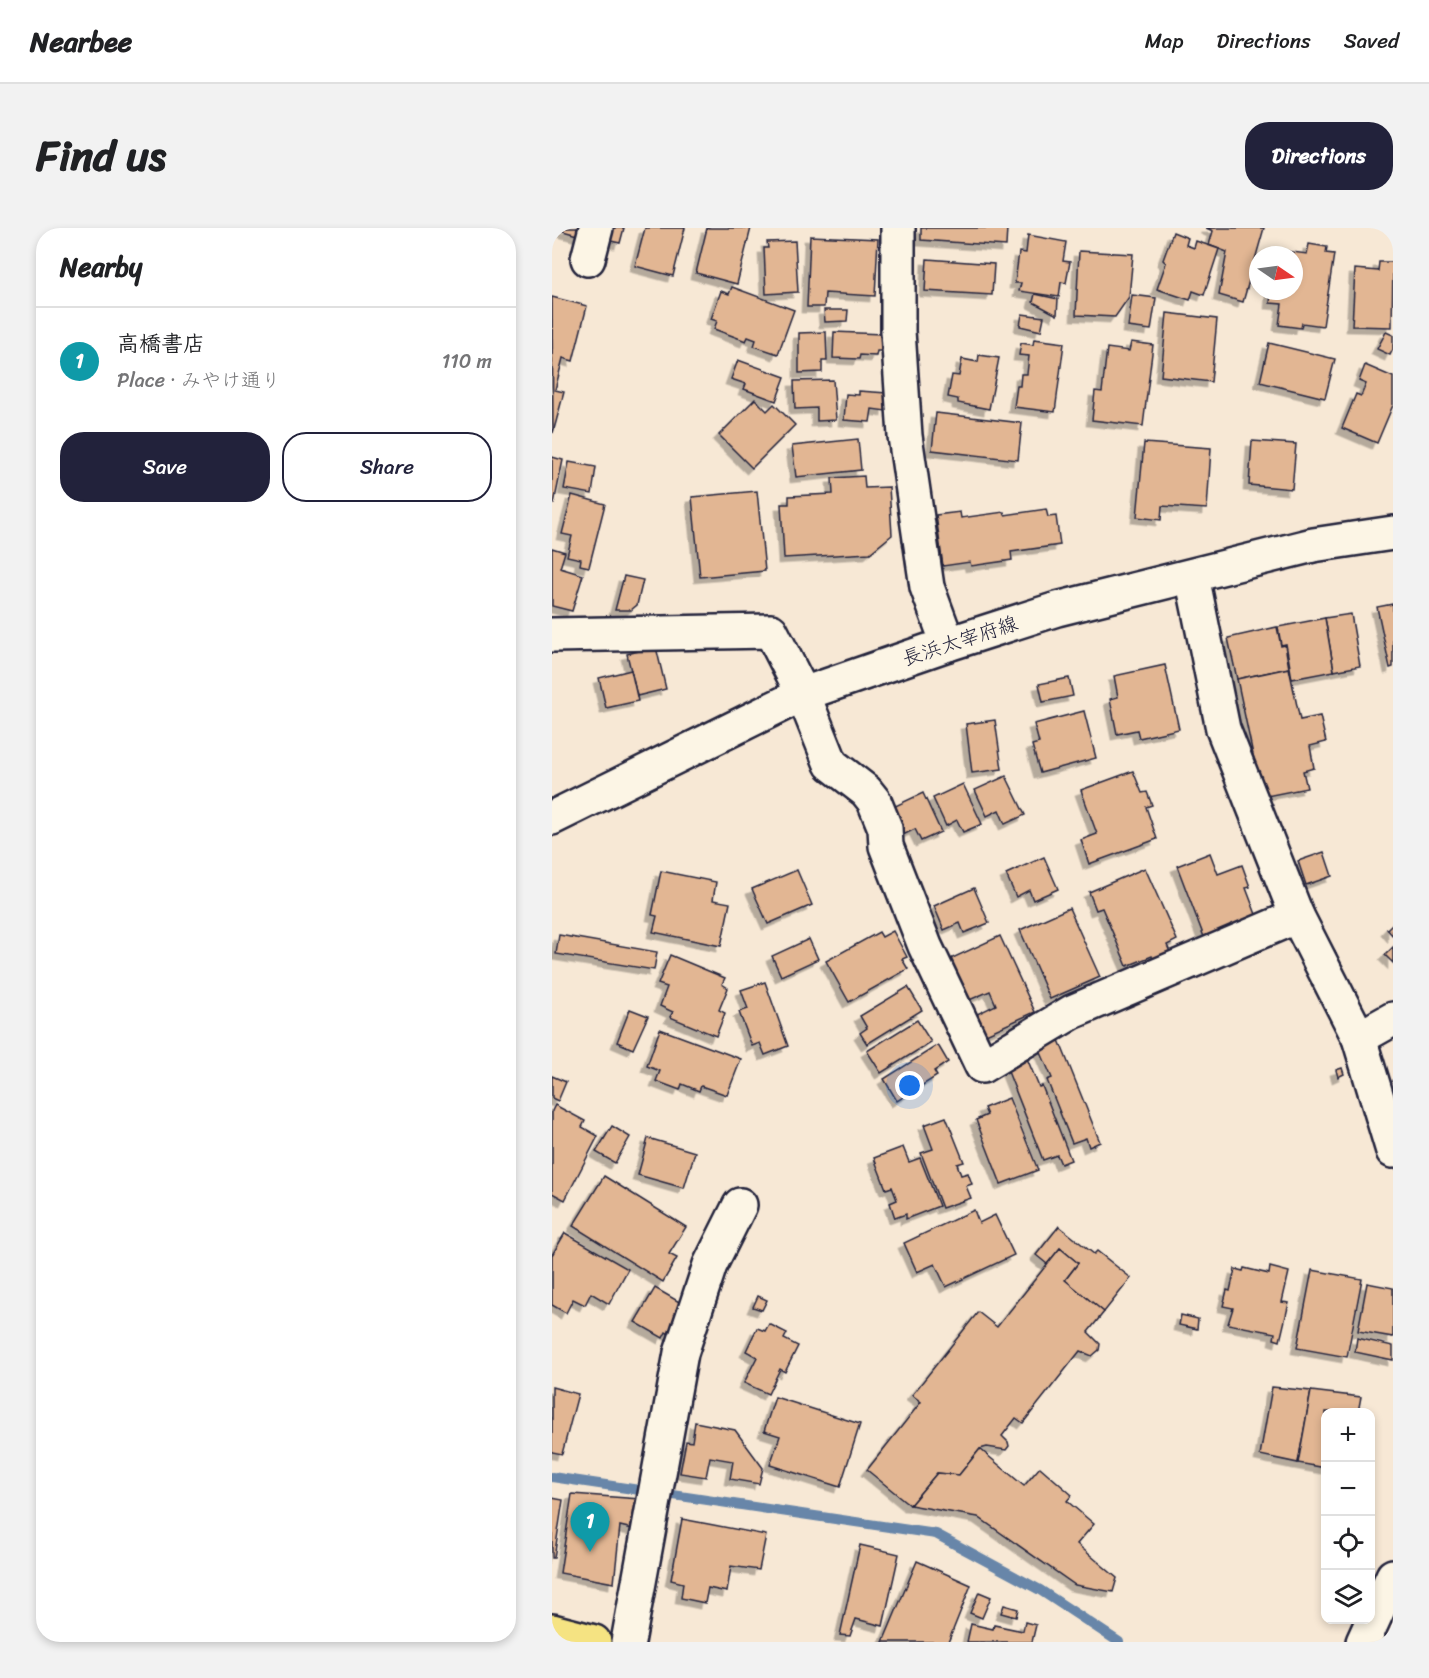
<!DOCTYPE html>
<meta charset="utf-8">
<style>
:root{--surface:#fff;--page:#f2f2f2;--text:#202124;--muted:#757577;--line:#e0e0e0;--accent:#22223b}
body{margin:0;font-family:Sriracha,"Klee One",sans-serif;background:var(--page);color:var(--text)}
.controls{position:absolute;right:18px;bottom:18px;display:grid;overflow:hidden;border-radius:12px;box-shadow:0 3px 9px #0003}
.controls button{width:54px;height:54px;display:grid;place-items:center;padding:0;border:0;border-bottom:2px solid var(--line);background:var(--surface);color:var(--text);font:30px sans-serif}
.compass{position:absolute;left:697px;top:18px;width:54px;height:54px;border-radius:50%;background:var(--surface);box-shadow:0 3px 9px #0003;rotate:103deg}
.you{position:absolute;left:358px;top:858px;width:21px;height:21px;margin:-15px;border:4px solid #fff;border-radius:50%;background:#1a73e8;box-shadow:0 0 0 9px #1a73e833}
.badge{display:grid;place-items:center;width:39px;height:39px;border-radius:50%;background:var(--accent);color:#fff;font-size:20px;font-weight:700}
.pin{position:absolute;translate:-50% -50px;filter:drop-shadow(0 2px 3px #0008)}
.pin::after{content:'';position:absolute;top:32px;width:21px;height:18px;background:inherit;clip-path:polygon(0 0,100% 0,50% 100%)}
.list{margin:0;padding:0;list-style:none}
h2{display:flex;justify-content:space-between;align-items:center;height:78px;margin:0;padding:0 24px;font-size:26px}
h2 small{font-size:20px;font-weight:400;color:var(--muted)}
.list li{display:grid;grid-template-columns:39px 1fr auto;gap:18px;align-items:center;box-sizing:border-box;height:108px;padding:0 24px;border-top:2px solid var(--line)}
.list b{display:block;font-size:22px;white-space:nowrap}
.list p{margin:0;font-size:20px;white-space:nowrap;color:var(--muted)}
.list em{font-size:20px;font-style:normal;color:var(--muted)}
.actions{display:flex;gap:12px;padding:18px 24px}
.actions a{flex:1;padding:14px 0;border:2px solid var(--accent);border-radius:24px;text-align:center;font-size:21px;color:var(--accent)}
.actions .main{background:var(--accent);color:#fff}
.icon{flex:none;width:33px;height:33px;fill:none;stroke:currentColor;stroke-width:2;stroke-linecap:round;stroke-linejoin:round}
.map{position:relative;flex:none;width:841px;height:1414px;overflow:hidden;border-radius:24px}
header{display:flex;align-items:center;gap:36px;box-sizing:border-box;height:84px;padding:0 30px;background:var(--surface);border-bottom:2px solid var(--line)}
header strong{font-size:28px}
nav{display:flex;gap:33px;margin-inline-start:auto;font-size:21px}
.intro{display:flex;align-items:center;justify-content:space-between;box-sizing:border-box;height:144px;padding:0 36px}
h1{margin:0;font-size:42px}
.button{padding:15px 27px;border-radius:24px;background:var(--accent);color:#fff;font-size:21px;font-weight:700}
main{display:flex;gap:36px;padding:0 36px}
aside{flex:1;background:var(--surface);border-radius:24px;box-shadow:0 3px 9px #0003}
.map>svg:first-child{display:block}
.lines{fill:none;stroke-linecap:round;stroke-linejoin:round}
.stream{stroke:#6786a9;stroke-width:10}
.building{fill:#e2b693;stroke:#22223b;stroke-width:1.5;filter:url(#shadow)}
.minor-casing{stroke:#22223b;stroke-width:38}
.highway-casing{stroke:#22223b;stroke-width:38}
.minor{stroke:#fcf5e5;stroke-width:33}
.highway{stroke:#f5e382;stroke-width:33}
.labels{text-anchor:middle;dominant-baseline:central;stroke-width:5;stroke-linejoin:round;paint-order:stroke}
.street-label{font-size:20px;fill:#22223b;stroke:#fcf5e5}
</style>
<header>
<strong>Nearbee</strong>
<nav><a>Map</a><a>Directions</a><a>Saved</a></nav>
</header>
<div class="intro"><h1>Find us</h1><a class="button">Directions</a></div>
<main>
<aside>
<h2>Nearby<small></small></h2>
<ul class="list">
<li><span class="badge" style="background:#0f9aa8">1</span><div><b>高橋書店</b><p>Place · みやけ通り</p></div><em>110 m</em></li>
</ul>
<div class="actions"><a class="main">Save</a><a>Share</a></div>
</aside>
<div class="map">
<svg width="841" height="1414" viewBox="0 0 841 1414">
<defs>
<filter id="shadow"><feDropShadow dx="-5.5" dy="5.5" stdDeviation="0" flood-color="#0004"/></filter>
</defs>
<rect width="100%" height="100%" fill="#f7e8d5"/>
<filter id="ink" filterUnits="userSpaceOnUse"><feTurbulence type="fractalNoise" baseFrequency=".0167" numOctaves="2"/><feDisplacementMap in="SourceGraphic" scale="12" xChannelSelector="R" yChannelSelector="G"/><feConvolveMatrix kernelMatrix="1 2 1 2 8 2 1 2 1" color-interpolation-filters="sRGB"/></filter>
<g filter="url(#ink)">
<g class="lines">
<path class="stream" d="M0,1249L384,1306L488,1362L567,1414"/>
</g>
<g class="building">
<path d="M0,0H39L36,10Z"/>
<path d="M48,0H72L68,15L45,10Z"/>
<path d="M93,0H133L121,48L83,38Z"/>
<path d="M155,0H199L185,56L144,45Z"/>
<path d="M369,0H455L454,18L369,12Z"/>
<path d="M654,0H712L691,74L667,67L675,24L657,17L661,3Z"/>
<path d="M621,4L636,10L634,17L642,20L644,13L667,21L652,67L641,63L638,72L605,61L614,35L611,32Z"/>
<path d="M476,7L514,14L511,33L518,34L514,55L509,54L507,69L467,63L469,55H463L467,24L474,25Z"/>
<path d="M258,8L326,11L323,68L273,65L272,79H255Z"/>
<path d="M243,13L246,64L214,66L212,20H216L215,14Z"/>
<path d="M757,16L775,19L774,25L782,26L771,98L750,95L749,100L727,97L730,76L718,75L719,63H742V27H732L733,23L755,26Z"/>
<path d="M527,23L581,26L577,69L563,89L524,87Z"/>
<path d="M375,31L442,36L440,67L373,63Z"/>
<path d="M827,34H841L840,99L800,98L803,41L826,43Z"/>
<path d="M180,59L242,82L226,126L202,118L204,112L196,109L194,113L162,101L165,93L159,91L169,63L177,66Z"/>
<path d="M483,66L506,71L505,87L481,74Z"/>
<path d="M580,67L604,70L599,102L576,99Z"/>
<path d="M0,69L35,78L21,133L11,130L3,162L12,164L1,205Z"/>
<path d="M272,82H296L295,93L273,94Z"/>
<path d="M615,85L665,91L659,154L609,148Z"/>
<path d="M470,86L492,89L489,103L468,98Z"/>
<path d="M274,104L275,133H270V144L247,145V105Z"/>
<path d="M282,104L330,106L329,123H325L324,128L308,127L307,131L281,130Z"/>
<path d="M834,104L841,107V121L838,127L825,121Z"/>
<path d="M482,111L512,115L503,184L462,179L465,158H468L469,146H475L477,128L467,127L469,115L481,117Z"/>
<path d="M579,114L601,117L591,198L540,192L543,163L550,164L555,120L577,123Z"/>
<path d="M717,115L783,131L773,170L708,154Z"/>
<path d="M427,127L447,130L437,181L406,175V171L396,169L400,147L407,148L410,131L426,134Z"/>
<path d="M186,132L233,149L224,173L192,161L194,156L179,151Z"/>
<path d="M813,137L841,149V177L825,215L790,200L804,166L809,168L814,156L807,153Z"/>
<path d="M281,152L284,192L265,193V180L243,181L242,153Z"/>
<path d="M307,163L335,165L334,183L320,181L318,194L292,192L294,166L307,167Z"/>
<path d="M203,171L215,183L222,176L243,197L200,240L167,207Z"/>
<path d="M384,185L470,195L466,232L380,222Z"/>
<path d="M306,211L309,242L244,249L240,218Z"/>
<path d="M700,213L744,216L740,261L697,257Z"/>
<path d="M592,215L659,220L655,281L610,278L609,292L585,289Z"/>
<path d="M0,229L11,232L2,276L0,275Z"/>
<path d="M17,234L44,239L40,266L12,261Z"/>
<path d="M312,248L313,260L337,259L340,307L318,325L232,330L229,276H237V268L281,266L280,250Z"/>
<path d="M205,263L213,343L148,349L140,269Z"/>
<path d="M20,267L53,276L37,339L28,337L29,331L15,328L20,308L10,306Z"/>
<path d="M494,281L496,289L504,288L508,317L459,324L460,332L419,338L418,334L391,338L384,287L408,284L409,290L452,284L453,287Z"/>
<path d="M0,320L13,324L8,340L31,347L20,383L0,378Z"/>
<path d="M72,348L91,352L85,377L79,382H63Z"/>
<path d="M841,376V439L838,440L825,379Z"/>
<path d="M799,386L808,438L782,443L773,390Z"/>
<path d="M773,390L782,443L740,451L734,416L729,417L726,399Z"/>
<path d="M725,399L729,418L733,417L737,440L685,451L676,410Z"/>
<path d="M104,419L114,461L85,468L75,426Z"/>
<path d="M613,437L627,501L587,510L585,502L565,506L558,471L566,469L562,448Z"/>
<path d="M737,440L748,492L768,488L774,514L758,518L762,540L751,543L755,560L710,569L685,451Z"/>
<path d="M79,442L86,473L54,480L47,450Z"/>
<path d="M517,450L521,468L491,474L487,456Z"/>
<path d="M532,483L544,530L488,545L480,517L487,515L482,496Z"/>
<path d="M443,492L450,541L420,545L414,496Z"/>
<path d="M581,543L590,565L595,564L600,577L594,579L605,611L537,636L529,612L545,606L529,562Z"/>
<path d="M454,548L473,587L453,596L447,582L435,588L423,562Z"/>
<path d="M411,556L430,596L411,604L405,592L394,598L381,570Z"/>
<path d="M371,565L389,604L369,613L363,601L351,607L339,580Z"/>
<path d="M772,624L780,648L754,657L746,633Z"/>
<path d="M658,625L666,646L690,637L698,659L694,660L705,689L652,709L625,638Z"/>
<path d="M492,629L506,661L481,672L477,662L464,669L454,646Z"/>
<path d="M593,640L625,712L615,717L618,724L601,732L600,728L575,738L550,680L544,682L537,664Z"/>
<path d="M245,642L260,677L216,696L200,661Z"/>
<path d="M109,643L164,654L161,672L178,675L169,718L101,704L105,688L100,687Z"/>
<path d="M422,660L437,695L412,705L408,695L392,702L382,678Z"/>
<path d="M517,680L548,749L498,771L468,702Z"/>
<path d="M841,695V708L835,701Z"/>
<path d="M341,703L355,729L350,731L356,741L297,774L274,733L327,704L330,709Z"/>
<path d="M7,707L105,724L102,742L4,726Z"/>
<path d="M448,708L483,784L434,806L425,786L444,777L438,763L415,773L396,732Z"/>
<path d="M257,711L266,731L229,748L220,728Z"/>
<path d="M841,719V735L833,727Z"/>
<path d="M118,727L173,750L170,756L176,760L167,782L173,785L164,808L118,789L121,784L108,778L115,759L106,756Z"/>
<path d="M213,754L236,818L213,827L208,815L200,818L187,784L196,781L189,762Z"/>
<path d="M356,759L370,782L315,816L308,805L315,800L308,788Z"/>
<path d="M78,781L96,788L81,821L65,814Z"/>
<path d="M365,792L379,814L329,845L315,823Z"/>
<path d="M108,801L189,831L175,867L149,858L147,863L130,856L128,862L104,853L108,843L95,838Z"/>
<path d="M507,812L548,914L537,919L534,910L520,915L495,852L500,850L487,820Z"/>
<path d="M386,817L396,834L382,843L385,848L345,873L332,851Z"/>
<path d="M474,828L487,859L490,858L519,932L509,936L505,927L491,932L453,836Z"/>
<path d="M790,840L792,846L786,849L784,842Z"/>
<path d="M0,848L14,854L6,873L0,870Z"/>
<path d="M457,870L486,942L449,956L424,892L435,887L432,880Z"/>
<path d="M3,877L33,893L30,899L46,908L13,972L0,965V883Z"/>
<path d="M394,889L412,934L405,936L409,947L416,945L420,956L414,958L419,970L390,980L369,925L381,921L372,897Z"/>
<path d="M60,898L78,909L63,935L44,924Z"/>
<path d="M96,910L143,924L132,960L86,947Z"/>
<path d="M351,919L357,934L368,930L387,978L354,991V986L343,990L338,975L345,972L340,959L334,961L322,930Z"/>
<path d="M52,948L134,999L117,1026L125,1030L111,1054L21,998Z"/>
<path d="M422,982L427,995L443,987L462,1027L394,1059L383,1036L365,1044L352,1015Z"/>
<path d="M507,998L542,1026L545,1023L579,1050L552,1084L513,1052L526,1035L508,1020L495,1036L484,1027Z"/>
<path d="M13,1005L76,1041L57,1076L39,1065L33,1077L21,1071L14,1085L0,1077V1027Z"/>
<path d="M508,1020L526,1035L513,1052L552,1084L536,1104L548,1116L547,1122L540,1128L528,1123L471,1195L464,1190L450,1208L456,1214L457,1218L454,1222L435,1219L428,1221L407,1247L385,1245L358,1277L315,1242L369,1174L360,1167L426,1084L445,1099Z"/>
<path d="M718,1039L737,1044L730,1074L737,1075L728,1113L722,1111L723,1105L676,1096L681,1080L671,1078L675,1062L678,1063L683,1041L691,1043L692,1040L717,1046Z"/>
<path d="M760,1042L810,1051L795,1129L745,1120Z"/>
<path d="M815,1055L841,1060V1109L806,1103Z"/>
<path d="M103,1060L143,1083L127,1112L114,1104L111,1110L83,1094Z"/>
<path d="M206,1068L215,1072L210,1082L201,1079Z"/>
<path d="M629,1087L646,1091L645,1101L627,1097Z"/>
<path d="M217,1096L235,1105L232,1111L246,1118L233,1144L228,1141L216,1166L192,1155L205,1129L194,1123L205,1100L213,1103Z"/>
<path d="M805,1110L841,1118V1132L803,1124Z"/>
<path d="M0,1159L26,1166L10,1226L0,1224Z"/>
<path d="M720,1159L759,1163L746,1235L708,1227Z"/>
<path d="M759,1163L809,1169L807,1179L810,1184H774V1240L746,1235Z"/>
<path d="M223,1169L308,1196L288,1259L218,1237L228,1208L212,1203Z"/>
<path d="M143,1194L183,1202L211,1240L207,1256L178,1251L181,1233L158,1229L154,1249L128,1245L134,1213L140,1214Z"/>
<path d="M428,1221L472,1258L488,1239L520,1267L515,1273L542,1296L525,1316L565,1350L561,1364L523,1357L426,1289L358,1277L385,1245L407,1247Z"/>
<path d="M20,1266L88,1271L85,1302L68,1298L62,1355L8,1345Z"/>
<path d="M0,1270L11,1272L2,1330H0Z"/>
<path d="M130,1291L214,1307L207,1342L179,1338L175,1364L156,1360L153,1375L129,1370L131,1355L119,1352Z"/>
<path d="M308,1317L347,1326L331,1398L304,1391L298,1408L288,1407Z"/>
<path d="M365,1333L419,1357L397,1412L395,1414H331Z"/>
<path d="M427,1364L439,1369L430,1390L418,1385Z"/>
<path d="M452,1377L466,1381L464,1389L449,1385Z"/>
<path d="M473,1394L484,1397L480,1414H415L419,1396L441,1401L442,1397L471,1403Z"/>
</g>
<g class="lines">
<g class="minor-casing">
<g id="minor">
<path d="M346,0V103L353,208L375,359L396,416"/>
<path d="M36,31L44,0"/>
<path d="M640,348L671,501L745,688L807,810L841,923"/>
<path d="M0,407L219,403L251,466L279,536L314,563L322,573L333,600L334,618L373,718L430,838L520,784L745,688"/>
<path d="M0,590L251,466L396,416L505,381L761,317L841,305"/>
<path d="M807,810L841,791"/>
<path d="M76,1414L129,1125L158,1037L188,977"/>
<path d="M811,1414L841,1348"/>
</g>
</g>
<g class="highway-casing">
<path id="highway" d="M0,1403L42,1414"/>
</g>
<use href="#minor" class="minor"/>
<use href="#highway" class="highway"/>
</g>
</g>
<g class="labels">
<g class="street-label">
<text transform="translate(408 413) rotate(-18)">長浜太宰府線</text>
</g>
</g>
</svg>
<div class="controls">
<button>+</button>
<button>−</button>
<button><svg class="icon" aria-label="locate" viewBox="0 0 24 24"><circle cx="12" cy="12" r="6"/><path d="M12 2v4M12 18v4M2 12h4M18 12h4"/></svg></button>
<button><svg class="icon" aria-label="layers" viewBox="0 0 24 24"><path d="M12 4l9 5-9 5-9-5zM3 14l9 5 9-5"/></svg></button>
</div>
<svg class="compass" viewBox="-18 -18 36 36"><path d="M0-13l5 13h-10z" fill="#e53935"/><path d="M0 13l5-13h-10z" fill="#757577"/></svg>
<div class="you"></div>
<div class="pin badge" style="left:38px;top:1324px;background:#0f9aa8">1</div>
</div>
</main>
